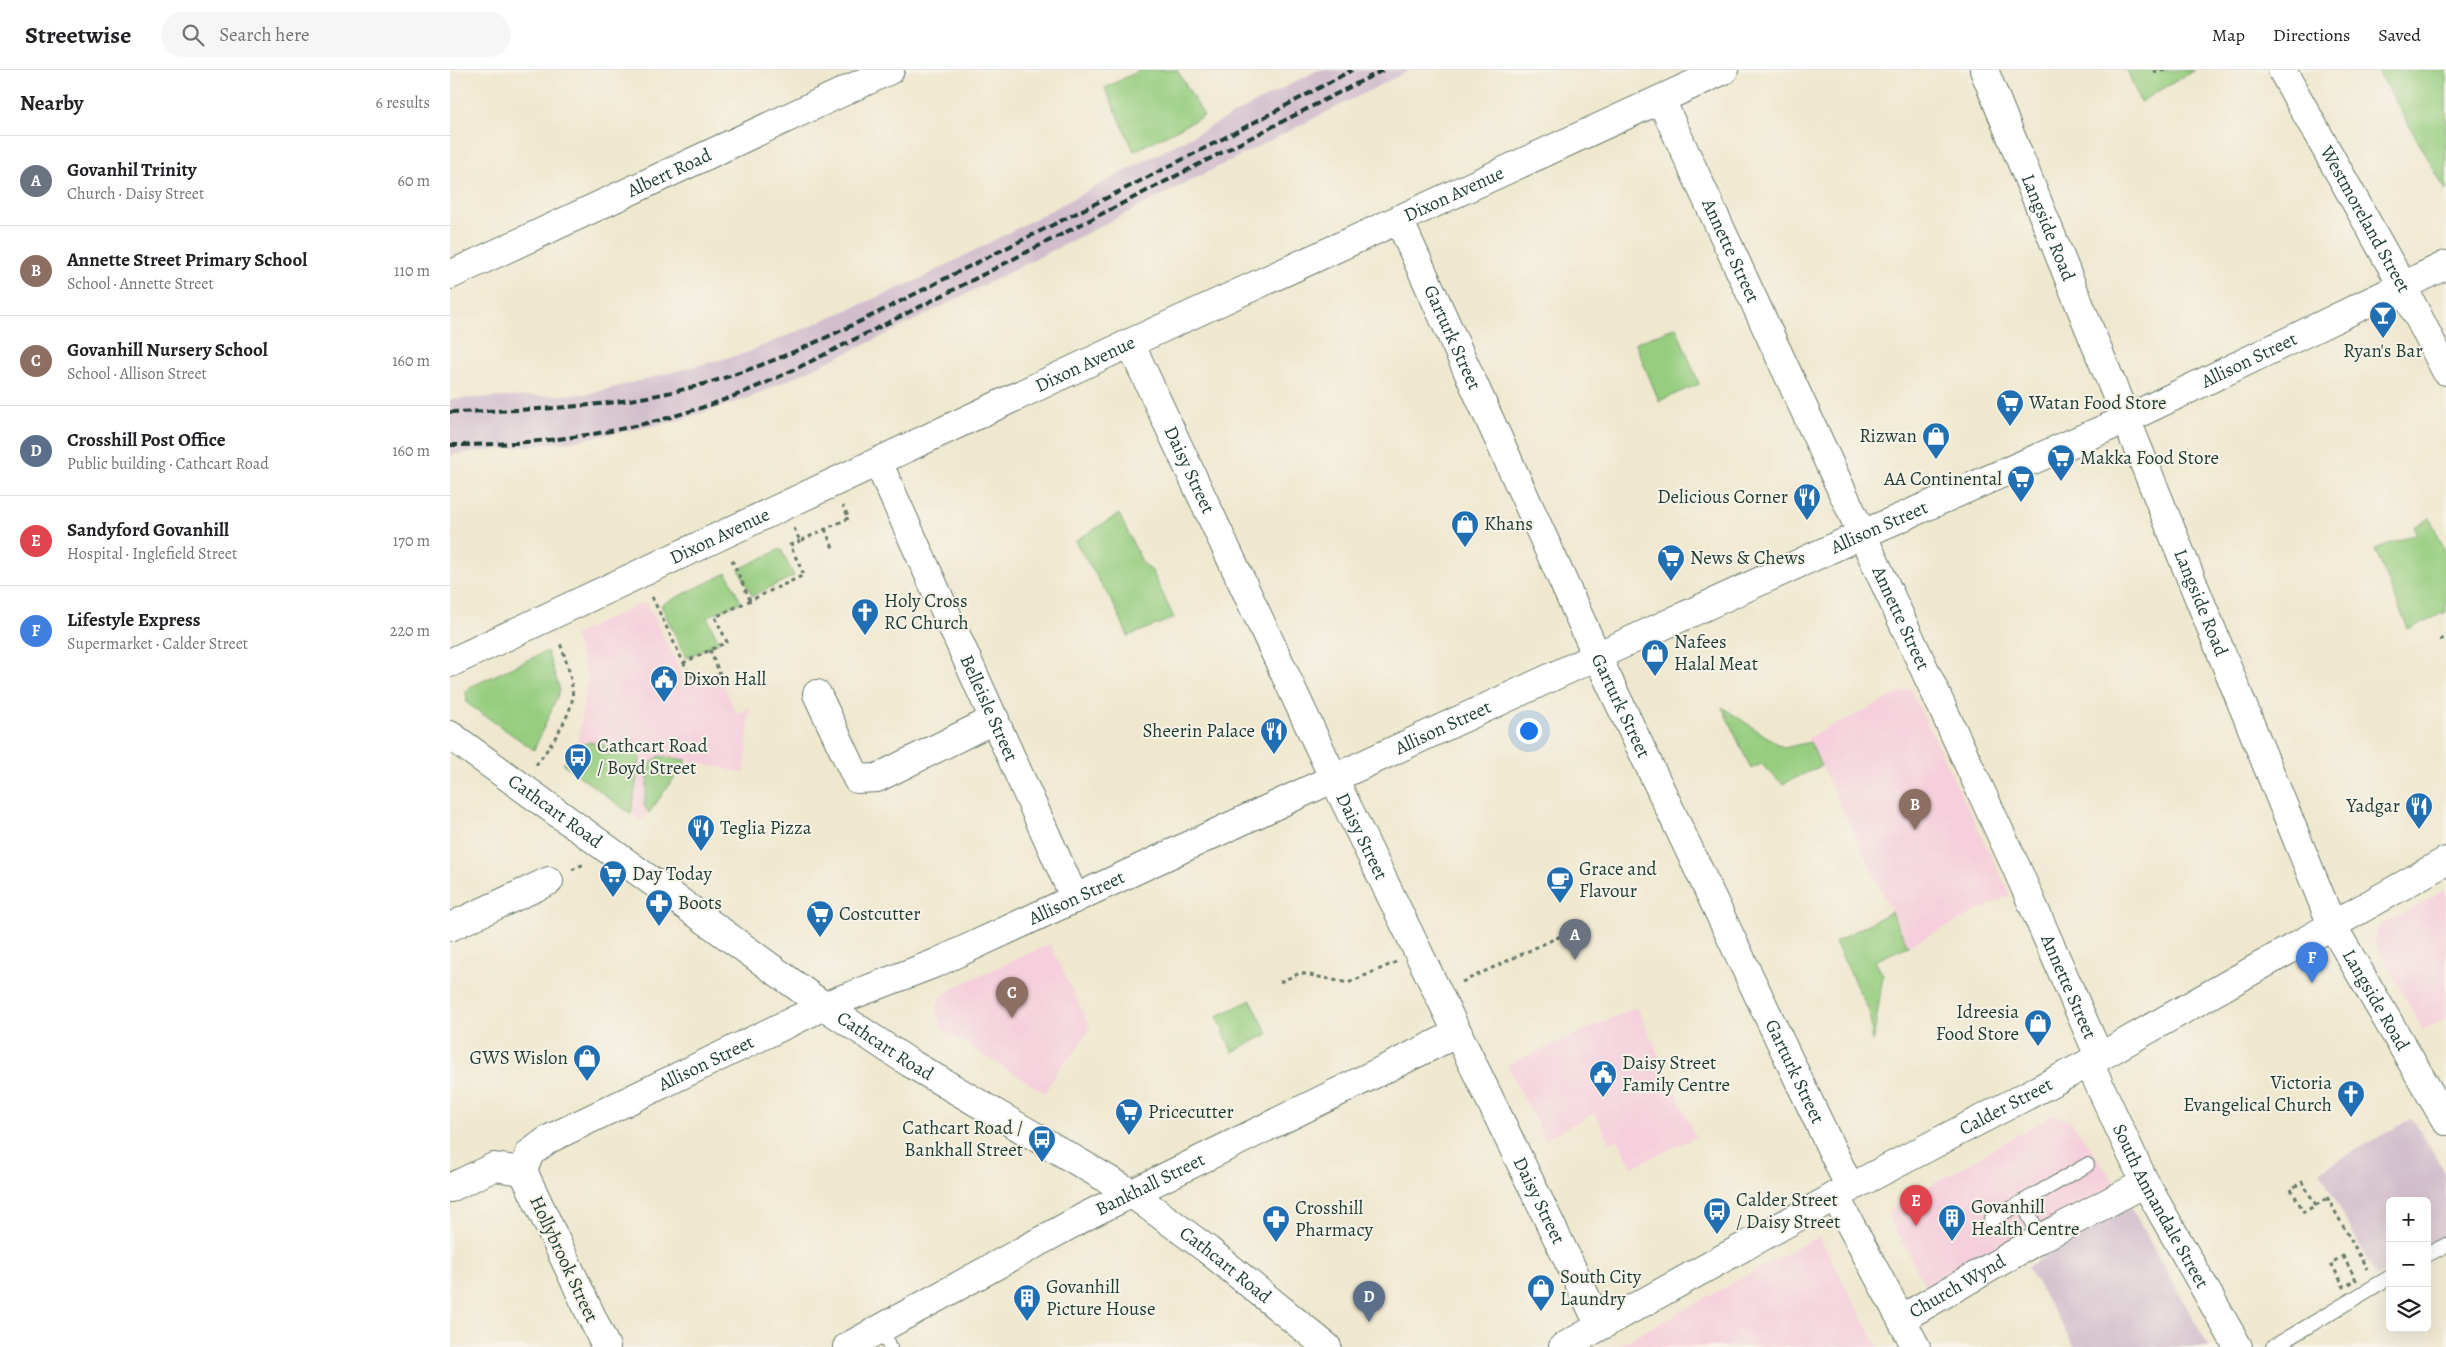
<!DOCTYPE html>
<meta charset="utf-8">
<style>
:root{--surface:#fff;--page:#f6f6f6;--text:#202124;--muted:#757577;--line:#e0e0e0;--accent:#1f6fb2}
body{margin:0;font-family:Alegreya,serif;background:var(--page);color:var(--text)}
.controls{position:absolute;right:15px;bottom:15px;display:grid;overflow:hidden;border-radius:8px;box-shadow:0 5px 20px #0002}
.controls button{width:45px;height:45px;display:grid;place-items:center;padding:0;border:0;border-bottom:1px solid var(--line);background:var(--surface);color:var(--text);font:25px sans-serif}
.you{position:absolute;left:1078px;top:660px;width:18px;height:18px;margin:-12px;border:4px solid #fff;border-radius:50%;background:#1a73e8;box-shadow:0 0 0 8px #1a73e833}
.badge{display:grid;place-items:center;width:32px;height:32px;border-radius:50%;background:var(--accent);color:#fff;font-size:16px;font-weight:700}
.pin{position:absolute;translate:-50% -41px;filter:drop-shadow(0 1px 2px #0008)}
.pin::after{content:'';position:absolute;top:26px;width:18px;height:15px;background:inherit;clip-path:polygon(0 0,100% 0,50% 100%)}
.list{margin:0;padding:0;list-style:none}
h2{display:flex;justify-content:space-between;align-items:center;height:65px;margin:0;padding:0 20px;font-size:21px}
h2 small{font-size:16px;font-weight:400;color:var(--muted)}
.list li{display:grid;grid-template-columns:32px 1fr auto;gap:15px;align-items:center;box-sizing:border-box;height:90px;padding:0 20px;border-top:1px solid var(--line)}
.list b{display:block;font-size:19px;white-space:nowrap}
.list p{margin:0;font-size:16px;white-space:nowrap;color:var(--muted)}
.list em{font-size:16px;font-style:normal;color:var(--muted)}
.icon{flex:none;width:28px;height:28px;fill:none;stroke:currentColor;stroke-width:2;stroke-linecap:round;stroke-linejoin:round}
.map{position:relative;flex:none;width:1996px;height:1277px;overflow:hidden}
header{display:flex;align-items:center;gap:30px;box-sizing:border-box;height:70px;padding:0 25px;background:var(--surface);border-bottom:1px solid var(--line)}
header strong{font-size:24px}
nav{display:flex;gap:28px;margin-inline-start:auto;font-size:18px}
.search{width:350px;height:45px;background:var(--page);display:flex;align-items:center;gap:12px;box-sizing:border-box;padding:0 18px;border-radius:28px;color:var(--muted);font-size:19px}
main{display:flex}
aside{flex:1;background:var(--surface)}
.map>svg:first-child{display:block}
.built{fill:#f5cfdb}
.industrial{fill:#d1bdcc}
.green{fill:#96cd7f;stroke:#5a855a}
.lines{fill:none;stroke-linecap:round;stroke-linejoin:round}
.lane-casing{stroke:#68796a;stroke-width:16}
.street-casing{stroke:#68796a;stroke-width:30}
.secondary-casing{stroke:#68796a;stroke-width:30}
.path{stroke:#68796a;stroke-width:3;stroke-dasharray:4 4;stroke-linecap:butt}
.lane{stroke:#fff;stroke-width:14}
.street{stroke:#fff;stroke-width:28}
.secondary{stroke:#fff;stroke-width:28}
.rail{stroke:#1f3d34;stroke-width:4;stroke-dasharray:8 4;stroke-linecap:butt}
.labels{text-anchor:middle;dominant-baseline:central;stroke-width:4;stroke-linejoin:round;paint-order:stroke}
.street-label{font-size:19px;fill:#1f3d34;stroke:#f7f3e8}
.poi-label{font-size:19px;fill:#1f3d34;stroke:#f7f3e8;text-anchor:start}
</style>
<header>
<strong>Streetwise</strong>
<div class="search"><svg class="icon" aria-label="search" viewBox="0 0 24 24"><circle cx="10" cy="10" r="6"/><path d="M15 15l6 6"/></svg>Search here</div>
<nav><a>Map</a><a>Directions</a><a>Saved</a></nav>
</header>
<main>
<aside>
<h2>Nearby<small>6 results</small></h2>
<ul class="list">
<li><span class="badge" style="background:#6b7280">A</span><div><b>Govanhil Trinity</b><p>Church · Daisy Street</p></div><em>60 m</em></li>
<li><span class="badge" style="background:#8d6e63">B</span><div><b>Annette Street Primary School</b><p>School · Annette Street</p></div><em>110 m</em></li>
<li><span class="badge" style="background:#8d6e63">C</span><div><b>Govanhill Nursery School</b><p>School · Allison Street</p></div><em>160 m</em></li>
<li><span class="badge" style="background:#5c6f8a">D</span><div><b>Crosshill Post Office</b><p>Public building · Cathcart Road</p></div><em>160 m</em></li>
<li><span class="badge" style="background:#e0444e">E</span><div><b>Sandyford Govanhill</b><p>Hospital · Inglefield Street</p></div><em>170 m</em></li>
<li><span class="badge" style="background:#3f7fe0">F</span><div><b>Lifestyle Express</b><p>Supermarket · Calder Street</p></div><em>220 m</em></li>
</ul>
</aside>
<div class="map">
<svg width="1996" height="1277" viewBox="0 0 1996 1277">
<rect width="100%" height="100%" fill="#f7f3e8"/>
<filter id="ink" filterUnits="userSpaceOnUse"><feTurbulence type="fractalNoise" baseFrequency=".02" numOctaves="2"/><feDisplacementMap in="SourceGraphic" scale="10" xChannelSelector="R" yChannelSelector="G"/><feConvolveMatrix kernelMatrix="1 2 1 2 8 2 1 2 1" color-interpolation-filters="sRGB"/></filter>
<filter id="wash" filterUnits="userSpaceOnUse"><feTurbulence type="fractalNoise" baseFrequency=".0096" numOctaves="4" result="noise"/><feDisplacementMap in="SourceGraphic" scale="20" xChannelSelector="R" yChannelSelector="G"/><feGaussianBlur stdDeviation="1.12" result="paint"/><feColorMatrix in="noise" values="0 0 0 0 0 0 0 0 0 0 0 0 0 0 0 0 0 1.4 0 .05"/><feComposite in="paint" operator="in"/></filter>
<g filter="url(#wash)">
<rect width="100%" height="100%" fill="#efe8cf"/>
<g class="built">
<path d="M196,531L234,608L273,614L287,644L300,637L295,703L237,690L192,751L113,694L127,677L138,608L124,565Z"/>
<path d="M1460,618L1560,825L1458,876L1358,668Z"/>
<path d="M1996,820V949L1973,960L1924,870L1928,857Z"/>
<path d="M600,874L640,957L626,981L610,996L595,1023L492,959L486,939L491,927L509,915Z"/>
<path d="M1187,937L1246,1067L1182,1097L1168,1069L1159,1073L1145,1043L1095,1069L1057,995Z"/>
<path d="M1602,1045L1621,1051L1668,1117L1481,1226L1438,1144L1447,1135Z"/>
<path d="M1369,1166L1428,1277H1166Z"/>
</g>
<g class="industrial">
<path d="M868,0H960L431,267L299,328L223,352L123,371L0,385V329L139,324L296,283L468,210Z"/>
<path d="M1962,1048L1996,1104V1169L1977,1179V1131H1940V1199L1926,1206L1870,1101Z"/>
<path d="M1681,1137L1759,1277H1625L1577,1197Z"/>
</g>
<g class="green">
<path d="M690,0H727L754,46L684,81L655,18Z"/>
<path d="M1677,0H1745L1690,32Z"/>
<path d="M1928,0H1996V121Z"/>
<path d="M1226,257L1249,314L1209,331L1185,273Z"/>
<path d="M669,444L692,492L702,501L724,548L678,566L665,537L625,471Z"/>
<path d="M1980,448L1996,483V542L1958,559L1925,479L1966,464L1964,457Z"/>
<path d="M331,479L344,506L302,526L289,499Z"/>
<path d="M277,503L291,532L257,547L269,572L236,588L211,535Z"/>
<path d="M97,581L110,620L84,680L21,636L17,633L16,621L20,617Z"/>
<path d="M1272,637L1334,678L1360,672L1371,696L1333,714L1311,694L1301,699Z"/>
<path d="M139,672L185,681L190,689L181,744L113,694L127,677Z"/>
<path d="M210,686L237,690L199,743L194,736L200,694Z"/>
<path d="M1441,842L1458,876L1425,891L1433,905L1423,973L1419,941L1385,872Z"/>
<path d="M801,930L818,964L782,982L767,946Z"/>
</g>
</g>
<g filter="url(#ink)">
<g class="lines">
<g class="lane-casing">
<g id="lane">
<path d="M1572,1132L1591,1168"/>
<path d="M1541,1150L1637,1095"/>
<path d="M1977,1185L1996,1175"/>
<path d="M432,1259L440,1277"/>
<path d="M1823,1277L1940,1207"/>
</g>
</g>
<g class="street-casing">
<g id="street">
<path id="s1" d="M1534,0L1882,855L1996,1051"/>
<path id="s2" d="M1832,0L1952,215L1996,301"/>
<path id="s3" d="M1211,30L1566,797L1649,986"/>
<path id="s4" d="M949,150L1147,586L1400,1118"/>
<path id="s5" d="M0,205L440,0"/>
<path id="s6" d="M680,273L884,709L1150,1256"/>
<path id="s7" d="M428,392L625,829"/>
<path id="s8" d="M0,593L680,273L1274,0"/>
<path d="M367,624L407,709L427,708L545,649"/>
<path d="M0,857L99,811"/>
<path id="s9" d="M1639,993L1695,1113L1788,1277"/>
<path d="M0,1118L44,1097L73,1101"/>
<path d="M1385,1126L1466,1277"/>
<path id="s10" d="M1451,1249L1591,1168L1695,1113"/>
<path id="s11" d="M397,1277L638,1145L1008,963"/>
</g>
</g>
<g class="secondary-casing">
<g id="secondary">
<path id="s12" d="M0,665L374,936L460,993L681,1123L758,1180L877,1277"/>
<path id="s13" d="M156,1277L73,1101L80,1083L99,1069L374,936L486,893L1147,586L1413,464L1677,349L1996,195"/>
<path id="s14" d="M1113,1277L1400,1118L1639,993L1996,791"/>
</g>
</g>
<g class="path">
<path d="M1704,0L1706,2L1716,0"/>
<path d="M344,458L350,471L399,448L393,436"/>
<path d="M375,459L383,478"/>
<path d="M282,490L300,530"/>
<path d="M202,527L240,606L273,612L260,580"/>
<path d="M1990,570L1996,567"/>
<path d="M233,593L277,572L265,547L354,505L340,475L350,471"/>
<path d="M86,695C98,679 118,651 122,631C125,616 115,585 109,571"/>
<path d="M122,800L134,794"/>
<path d="M830,912L850,903L898,913L946,892"/>
<path d="M1012,912L1132,856"/>
<path d="M1877,1127L1917,1199"/>
<path d="M1866,1135L1852,1112L1841,1119L1854,1142L1878,1128"/>
<path d="M1893,1186L1906,1210L1894,1217L1881,1193Z"/>
</g>
<use href="#lane" class="lane"/>
<use href="#street" class="street"/>
<use href="#secondary" class="secondary"/>
<g class="rail">
<path d="M0,342C81,340 160,338 239,318C337,293 428,242 518,197C647,133 776,69 902,0"/>
<path d="M0,375C83,375 167,365 247,339C302,322 354,295 405,269C460,242 515,214 569,186C691,124 812,62 933,0"/>
</g>
</g>
</g>
<defs>
<g id="bar-pin" transform="scale(1.4375)"><path d="M0 17L-7.5 6A9.5 9.5 0 1 1 7.5 6Z" fill="#1f6fb2" stroke="#f7f3e8"/><path d="M-6-5H6L.8 .8V4.5H3.5V6h-7V4.5H-.8V.8Z" fill="#fff"/></g>
<g id="supermarket-pin" transform="scale(1.4375)"><path d="M0 17L-7.5 6A9.5 9.5 0 1 1 7.5 6Z" fill="#1f6fb2" stroke="#f7f3e8"/><path d="M-6-5.5h2.5l.6 2H6L4.5 2H-2.5L-4.4-4H-6ZM-1.5 3.2a1.3 1.3 0 1 0 .1 0ZM3 3.2a1.3 1.3 0 1 0 .1 0Z" fill="#fff"/></g>
<g id="shop-pin" transform="scale(1.4375)"><path d="M0 17L-7.5 6A9.5 9.5 0 1 1 7.5 6Z" fill="#1f6fb2" stroke="#f7f3e8"/><path d="M-5-2.5h2.3a2.7 3.5 0 0 1 5.4 0H5L5.5 6h-11ZM-1.5-2.5h3a1.5 2.3 0 0 0-3 0Z" fill="#fff"/></g>
<g id="restaurant-pin" transform="scale(1.4375)"><path d="M0 17L-7.5 6A9.5 9.5 0 1 1 7.5 6Z" fill="#1f6fb2" stroke="#f7f3e8"/><path d="M-5-6h1v4h1v-4h1v4h1v-4h1v5L-1.5 .5V6h-2V.5L-5-1ZM5-6V6H3V1.5H1.5Q1.5-4 5-6Z" fill="#fff"/></g>
<g id="church-pin" transform="scale(1.4375)"><path d="M0 17L-7.5 6A9.5 9.5 0 1 1 7.5 6Z" fill="#1f6fb2" stroke="#f7f3e8"/><path d="M-1.2-6h2.4v3.5h3.3v2.4h-3.3V6h-2.4V-.1h-3.3v-2.4h3.3Z" fill="#fff"/></g>
<g id="civic-pin" transform="scale(1.4375)"><path d="M0 17L-7.5 6A9.5 9.5 0 1 1 7.5 6Z" fill="#1f6fb2" stroke="#f7f3e8"/><path d="M-.6-6.5H3V-4.5H.6V-3L4-1V1h2V6H-6V1h2V-1L-.6-3ZM-1.2 2.5V6h2.4V2.5Z" fill="#fff"/></g>
<g id="bus-pin" transform="scale(1.4375)"><path d="M0 17L-7.5 6A9.5 9.5 0 1 1 7.5 6Z" fill="#1f6fb2" stroke="#f7f3e8"/><path d="M-5-6H5V4H4V6H2V4H-2V6H-4V4H-5ZM-3.5-4V0h7V-4ZM-3.5 1.2v1.5H-2V1.2ZM2 1.2v1.5H3.5V1.2Z" fill="#fff"/></g>
<g id="cafe-pin" transform="scale(1.4375)"><path d="M0 17L-7.5 6A9.5 9.5 0 1 1 7.5 6Z" fill="#1f6fb2" stroke="#f7f3e8"/><path d="M-5.5-4.5H6V0H3Q3 3.5 0 3.5H-2.5Q-5.5 3.5-5.5 0ZM3-3.2v2h1.7v-2ZM-6 4.5H4V6H-6Z" fill="#fff"/></g>
<g id="pharmacy-pin" transform="scale(1.4375)"><path d="M0 17L-7.5 6A9.5 9.5 0 1 1 7.5 6Z" fill="#1f6fb2" stroke="#f7f3e8"/><path d="M-2-6h4v4h4v4h-4v4h-4v-4h-4v-4h4Z" fill="#fff"/></g>
<g id="building-pin" transform="scale(1.4375)"><path d="M0 17L-7.5 6A9.5 9.5 0 1 1 7.5 6Z" fill="#1f6fb2" stroke="#f7f3e8"/><path d="M-4-6H4V6H1V3H-1V6H-4ZM-2.5-4.3h1.7v1.8h-1.7ZM.8-4.3h1.7v1.8H.8ZM-2.5-1h1.7V.8h-1.7ZM.8-1h1.7V.8H.8Z" fill="#fff"/></g>
</defs>
<g fill-rule="evenodd">
<use href="#bar-pin" x="1933" y="245"/>
<use href="#supermarket-pin" x="1560" y="333"/>
<use href="#shop-pin" x="1486" y="366"/>
<use href="#supermarket-pin" x="1611" y="388"/>
<use href="#supermarket-pin" x="1571" y="409"/>
<use href="#restaurant-pin" x="1357" y="427"/>
<use href="#shop-pin" x="1015" y="454"/>
<use href="#supermarket-pin" x="1221" y="488"/>
<use href="#church-pin" x="415" y="542"/>
<use href="#shop-pin" x="1205" y="583"/>
<use href="#civic-pin" x="214" y="609"/>
<use href="#restaurant-pin" x="824" y="661"/>
<use href="#bus-pin" x="128" y="687"/>
<use href="#restaurant-pin" x="1969" y="736"/>
<use href="#restaurant-pin" x="251" y="758"/>
<use href="#supermarket-pin" x="163" y="804"/>
<use href="#cafe-pin" x="1110" y="810"/>
<use href="#pharmacy-pin" x="209" y="833"/>
<use href="#supermarket-pin" x="370" y="844"/>
<use href="#shop-pin" x="1588" y="953"/>
<use href="#shop-pin" x="137" y="988"/>
<use href="#civic-pin" x="1153" y="1004"/>
<use href="#church-pin" x="1901" y="1024"/>
<use href="#supermarket-pin" x="679" y="1042"/>
<use href="#bus-pin" x="592" y="1069"/>
<use href="#bus-pin" x="1267" y="1141"/>
<use href="#building-pin" x="1502" y="1148"/>
<use href="#pharmacy-pin" x="826" y="1149"/>
<use href="#shop-pin" x="1091" y="1218"/>
<use href="#building-pin" x="577" y="1228"/>
</g>
<g class="labels">
<g class="street-label">
<text stroke="none"><textPath href="#s5" startOffset="242">Albert Road</textPath></text>
<text stroke="none"><textPath href="#s8" startOffset="1108">Dixon Avenue</textPath></text>
<text stroke="none"><textPath href="#s2" startOffset="171">Westmoreland Street</textPath></text>
<text stroke="none"><textPath href="#s1" startOffset="170">Langside Road</textPath></text>
<text stroke="none"><textPath href="#s3" startOffset="166">Annette Street</textPath></text>
<text stroke="none"><textPath href="#s4" startOffset="129">Garturk Street</textPath></text>
<text stroke="none"><textPath href="#s13" startOffset="2108">Allison Street</textPath></text>
<text stroke="none"><textPath href="#s8" startOffset="702">Dixon Avenue</textPath></text>
<text stroke="none"><textPath href="#s6" startOffset="140">Daisy Street</textPath></text>
<text stroke="none"><textPath href="#s13" startOffset="1702">Allison Street</textPath></text>
<text stroke="none"><textPath href="#s8" startOffset="298">Dixon Avenue</textPath></text>
<text stroke="none"><textPath href="#s1" startOffset="575">Langside Road</textPath></text>
<text stroke="none"><textPath href="#s3" startOffset="571">Annette Street</textPath></text>
<text stroke="none"><textPath href="#s4" startOffset="534">Garturk Street</textPath></text>
<text stroke="none"><textPath href="#s7" startOffset="270">Belleisle Street</textPath></text>
<text stroke="none"><textPath href="#s13" startOffset="1222">Allison Street</textPath></text>
<text stroke="none"><textPath href="#s12" startOffset="130">Cathcart Road</textPath></text>
<text stroke="none"><textPath href="#s6" startOffset="545">Daisy Street</textPath></text>
<text stroke="none"><textPath href="#s13" startOffset="818">Allison Street</textPath></text>
<text stroke="none"><textPath href="#s3" startOffset="976">Annette Street</textPath></text>
<text stroke="none"><textPath href="#s1" startOffset="1010">Langside Road</textPath></text>
<text stroke="none"><textPath href="#s12" startOffset="535">Cathcart Road</textPath></text>
<text stroke="none"><textPath href="#s13" startOffset="412">Allison Street</textPath></text>
<text stroke="none"><textPath href="#s4" startOffset="939">Garturk Street</textPath></text>
<text stroke="none"><textPath href="#s14" startOffset="504">Calder Street</textPath></text>
<text stroke="none"><textPath href="#s11" startOffset="344">Bankhall Street</textPath></text>
<text stroke="none"><textPath href="#s6" startOffset="950">Daisy Street</textPath></text>
<text stroke="none"><textPath href="#s9" startOffset="160">South Annandale Street</textPath></text>
<text transform="translate(114 1189) rotate(65)">Hollybrook Street</text>
<text stroke="none"><textPath href="#s12" startOffset="940">Cathcart Road</textPath></text>
<text stroke="none"><textPath href="#s10" startOffset="65">Church Wynd</textPath></text>
</g>
<g class="poi-label">
<text x="1933" y="281" text-anchor="middle">Ryan's Bar</text>
<text x="1579" y="333">Watan Food Store</text>
<text x="1467" y="366" text-anchor="end">Rizwan</text>
<text x="1630" y="388">Makka Food Store</text>
<text x="1552" y="409" text-anchor="end">AA Continental</text>
<text x="1338" y="427" text-anchor="end">Delicious Corner</text>
<text x="1034" y="454">Khans</text>
<text x="1240" y="488">News &amp; Chews</text>
<text x="434" y="531">Holy Cross<tspan x="434" dy="22">RC Church</tspan></text>
<text x="1224" y="572">Nafees<tspan x="1224" dy="22">Halal Meat</tspan></text>
<text x="233" y="609">Dixon Hall</text>
<text x="805" y="661" text-anchor="end">Sheerin Palace</text>
<text x="147" y="676">Cathcart Road<tspan x="147" dy="22">/ Boyd Street</tspan></text>
<text x="1950" y="736" text-anchor="end">Yadgar</text>
<text x="270" y="758">Teglia Pizza</text>
<text x="1129" y="799">Grace and<tspan x="1129" dy="22">Flavour</tspan></text>
<text x="182" y="804">Day Today</text>
<text x="228" y="833">Boots</text>
<text x="389" y="844">Costcutter</text>
<text x="1569" y="942" text-anchor="end">Idreesia<tspan x="1569" dy="22">Food Store</tspan></text>
<text x="118" y="988" text-anchor="end">GWS Wislon</text>
<text x="1172" y="993">Daisy Street<tspan x="1172" dy="22">Family Centre</tspan></text>
<text x="1882" y="1013" text-anchor="end">Victoria<tspan x="1882" dy="22">Evangelical Church</tspan></text>
<text x="698" y="1042">Pricecutter</text>
<text x="573" y="1058" text-anchor="end">Cathcart Road /<tspan x="573" dy="22">Bankhall Street</tspan></text>
<text x="1286" y="1130">Calder Street<tspan x="1286" dy="22">/ Daisy Street</tspan></text>
<text x="1521" y="1137">Govanhill<tspan x="1521" dy="22">Health Centre</tspan></text>
<text x="845" y="1138">Crosshill<tspan x="845" dy="22">Pharmacy</tspan></text>
<text x="1110" y="1207">South City<tspan x="1110" dy="22">Laundry</tspan></text>
<text x="596" y="1217">Govanhill<tspan x="596" dy="22">Picture House</tspan></text>
</g>
</g>
</svg>
<div class="controls">
<button>+</button>
<button>−</button>
<button><svg class="icon" aria-label="layers" viewBox="0 0 24 24"><path d="M12 4l9 5-9 5-9-5zM3 14l9 5 9-5"/></svg></button>
</div>
<div class="you"></div>
<div class="pin badge" style="left:1125px;top:890px;background:#6b7280">A</div>
<div class="pin badge" style="left:1465px;top:760px;background:#8d6e63">B</div>
<div class="pin badge" style="left:562px;top:948px;background:#8d6e63">C</div>
<div class="pin badge" style="left:919px;top:1252px;background:#5c6f8a">D</div>
<div class="pin badge" style="left:1466px;top:1156px;background:#e0444e">E</div>
<div class="pin badge" style="left:1862px;top:913px;background:#3f7fe0">F</div>
</div>
</main>
